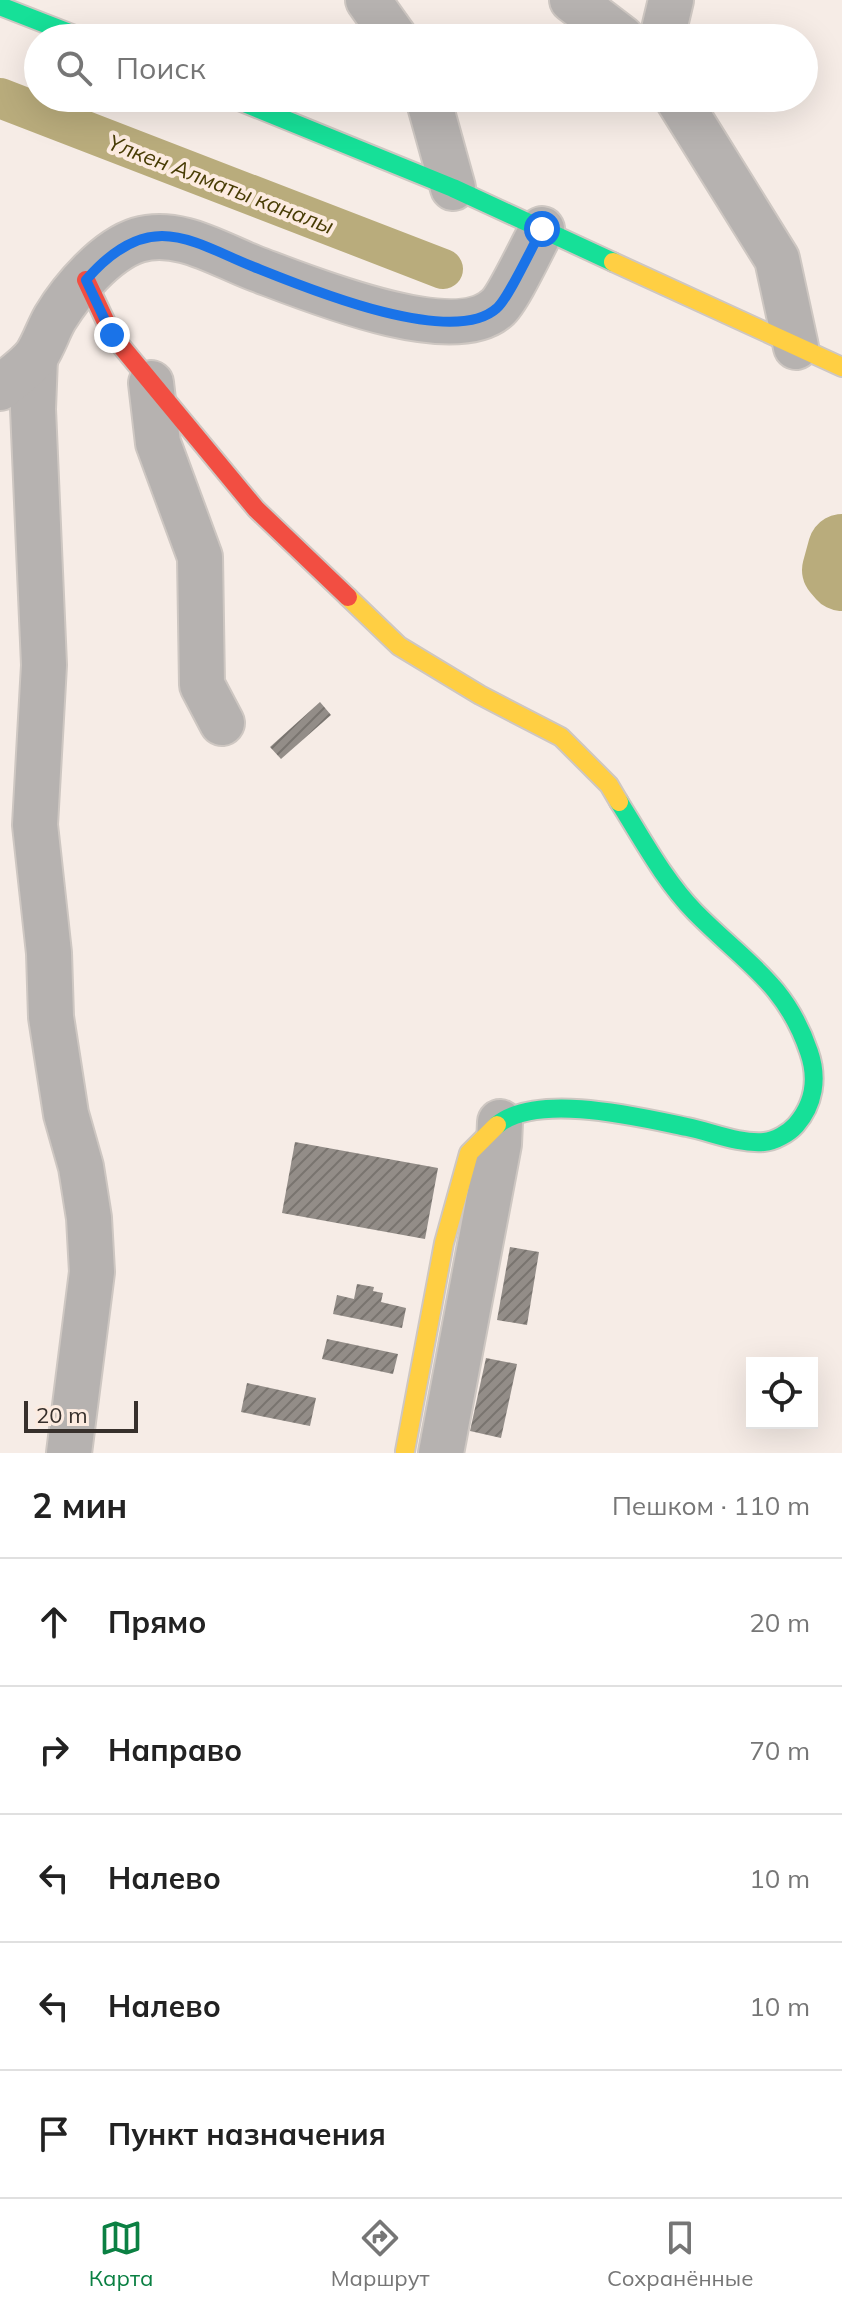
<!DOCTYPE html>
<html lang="ru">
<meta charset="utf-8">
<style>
:root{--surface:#fff;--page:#f6f6f6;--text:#222;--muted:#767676;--line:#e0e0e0;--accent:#0b8043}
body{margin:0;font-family:Mulish,sans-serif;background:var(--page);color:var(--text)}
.controls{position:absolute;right:24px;bottom:24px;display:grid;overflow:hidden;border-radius:0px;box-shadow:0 8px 32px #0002}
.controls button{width:72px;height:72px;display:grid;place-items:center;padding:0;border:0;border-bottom:2px solid var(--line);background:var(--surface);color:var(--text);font:40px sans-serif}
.scale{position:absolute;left:24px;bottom:20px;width:114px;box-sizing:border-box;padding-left:8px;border:4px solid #37302c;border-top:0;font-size:22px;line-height:28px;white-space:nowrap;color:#37302c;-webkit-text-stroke:6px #fcebe0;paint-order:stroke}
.stop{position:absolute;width:24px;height:24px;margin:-18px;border:6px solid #1a73e8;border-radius:50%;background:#fff}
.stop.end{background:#1a73e8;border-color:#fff;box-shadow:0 2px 8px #0008}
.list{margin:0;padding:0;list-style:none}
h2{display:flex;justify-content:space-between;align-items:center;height:104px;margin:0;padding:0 32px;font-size:34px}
h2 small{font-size:26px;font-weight:400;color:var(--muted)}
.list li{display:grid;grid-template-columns:52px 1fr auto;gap:24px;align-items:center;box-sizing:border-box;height:128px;padding:0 32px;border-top:2px solid var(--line)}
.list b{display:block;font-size:30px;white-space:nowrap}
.list em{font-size:26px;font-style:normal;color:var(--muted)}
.icon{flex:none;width:44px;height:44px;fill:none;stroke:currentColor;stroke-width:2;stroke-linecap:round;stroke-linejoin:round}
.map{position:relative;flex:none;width:842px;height:1453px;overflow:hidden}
.search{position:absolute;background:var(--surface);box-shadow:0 8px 32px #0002;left:24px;right:24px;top:24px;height:88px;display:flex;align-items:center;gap:20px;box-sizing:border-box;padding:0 28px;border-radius:44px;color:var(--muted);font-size:30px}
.sheet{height:744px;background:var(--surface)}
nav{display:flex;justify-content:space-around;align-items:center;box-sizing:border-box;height:112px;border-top:2px solid var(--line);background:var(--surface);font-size:22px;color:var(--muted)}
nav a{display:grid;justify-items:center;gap:4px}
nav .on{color:var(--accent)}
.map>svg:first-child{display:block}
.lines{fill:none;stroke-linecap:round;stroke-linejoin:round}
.canal{stroke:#b9ac7c;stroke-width:40}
.river{stroke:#b9ac7c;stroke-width:68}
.building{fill:url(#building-hatch)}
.street-casing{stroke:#cec7c2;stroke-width:48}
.fast-casing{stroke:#cec7c2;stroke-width:22}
.slow-casing{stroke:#cec7c2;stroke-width:22}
.jam-casing{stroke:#cec7c2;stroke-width:22}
.street{stroke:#b6b2b0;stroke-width:44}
.fast{stroke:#16e098;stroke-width:18}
.slow{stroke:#ffcf43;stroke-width:18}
.jam{stroke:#f24e42;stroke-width:18}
.route{stroke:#1a73e8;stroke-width:10}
.labels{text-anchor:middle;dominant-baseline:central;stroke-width:8;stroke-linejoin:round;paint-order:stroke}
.water-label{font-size:22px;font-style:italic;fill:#483c04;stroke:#fcebe0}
</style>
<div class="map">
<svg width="842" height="1453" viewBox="0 0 842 1453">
<defs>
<pattern id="building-hatch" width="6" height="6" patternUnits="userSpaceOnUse" patternTransform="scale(2)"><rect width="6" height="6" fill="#938d88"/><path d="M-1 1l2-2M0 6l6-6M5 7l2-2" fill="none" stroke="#79746f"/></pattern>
</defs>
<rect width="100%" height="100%" fill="#f6ece6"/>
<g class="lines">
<path class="canal" d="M0,98L443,269"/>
<path class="river" d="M842,548L836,570L842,577"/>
</g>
<g class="building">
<path d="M320,702L331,715L281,759L270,747Z"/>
<path d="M295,1142L438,1168L425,1239L282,1213Z"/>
<path d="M510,1247L539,1252L527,1325L497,1320Z"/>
<path d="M357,1284L374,1287L373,1291L383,1293L381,1302L406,1308L402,1328L333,1314L337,1295L354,1299Z"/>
<path d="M327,1339L398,1354L393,1374L322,1359Z"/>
<path d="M486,1358L517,1364L501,1438L470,1431Z"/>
<path d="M247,1383L316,1398L310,1426L241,1412Z"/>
</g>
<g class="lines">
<g class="street-casing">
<g id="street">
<path d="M368,0L395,38"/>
<path d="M572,0L622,38"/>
<path d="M662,38L671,0"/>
<path d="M428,98L453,188"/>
<path d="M677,98L777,259L796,347"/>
<path d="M35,358L33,409L44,665L35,825L49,953L51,1017L66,1114L81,1167L89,1218L92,1272L69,1453"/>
<path d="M151,383L158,443L200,557L202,685L222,723"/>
<path d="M0,388C11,378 27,368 36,356C44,344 48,330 55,318C72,290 106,250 138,240C178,228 218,254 254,268C305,287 452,349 497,308C508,299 533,245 542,229"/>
<path d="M441,1453L499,1144L500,1122"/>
</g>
</g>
<g class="fast-casing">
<g id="fast">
<path d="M0,6L82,38"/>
<path d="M232,98L453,188L613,262"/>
<path d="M497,1125C537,1092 639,1117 687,1127C712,1132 738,1144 764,1142C775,1141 789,1133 796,1125C814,1104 818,1078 809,1052C786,983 743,961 695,912C664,880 643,840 619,802"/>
</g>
</g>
<g class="slow-casing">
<g id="slow">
<path d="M613,262L842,367"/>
<path d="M348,597L399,646L480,695L561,737L609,785L619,802"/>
<path d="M405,1451L444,1243L469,1153L497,1125"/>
</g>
</g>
<g class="jam-casing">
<path id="jam" d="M86,280L112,335L256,509L348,597"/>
</g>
<use href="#street" class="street"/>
<use href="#fast" class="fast"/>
<use href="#slow" class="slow"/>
<use href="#jam" class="jam"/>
</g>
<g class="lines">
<path class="route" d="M112,335L86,280C105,258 130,236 162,236C193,236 225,256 254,267C304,287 452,349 497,308C508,299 533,245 542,229"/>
</g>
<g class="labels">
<g class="water-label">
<text transform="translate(221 184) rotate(21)">Үлкен Алматы каналы</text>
</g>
</g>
</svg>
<div class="controls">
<button><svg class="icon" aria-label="locate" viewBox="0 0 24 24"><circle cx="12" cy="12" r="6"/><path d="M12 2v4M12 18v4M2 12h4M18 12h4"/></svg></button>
</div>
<div class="scale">20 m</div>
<div class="stop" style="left:542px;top:229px"></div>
<div class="stop end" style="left:112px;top:335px"></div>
<div class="search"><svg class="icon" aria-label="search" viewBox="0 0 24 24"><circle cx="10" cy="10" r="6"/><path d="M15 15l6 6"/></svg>Поиск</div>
</div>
<section class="sheet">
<h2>2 мин<small>Пешком · 110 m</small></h2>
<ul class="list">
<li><svg class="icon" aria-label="ahead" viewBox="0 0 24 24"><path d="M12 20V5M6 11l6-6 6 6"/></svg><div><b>Прямо</b></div><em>20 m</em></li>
<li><svg class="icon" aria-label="right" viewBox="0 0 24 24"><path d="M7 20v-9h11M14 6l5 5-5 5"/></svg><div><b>Направо</b></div><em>70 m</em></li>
<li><svg class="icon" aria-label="left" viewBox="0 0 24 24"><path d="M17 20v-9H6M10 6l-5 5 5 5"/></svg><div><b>Налево</b></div><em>10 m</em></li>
<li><svg class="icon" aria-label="left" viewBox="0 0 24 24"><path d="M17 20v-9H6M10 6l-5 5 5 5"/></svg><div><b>Налево</b></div><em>10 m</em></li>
<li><svg class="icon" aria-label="arrive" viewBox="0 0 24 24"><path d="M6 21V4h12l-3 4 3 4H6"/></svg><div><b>Пункт назначения</b></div></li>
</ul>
</section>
<nav>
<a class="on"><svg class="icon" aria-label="map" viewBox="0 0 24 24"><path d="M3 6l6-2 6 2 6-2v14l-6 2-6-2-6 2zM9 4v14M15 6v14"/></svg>Карта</a>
<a><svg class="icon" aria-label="directions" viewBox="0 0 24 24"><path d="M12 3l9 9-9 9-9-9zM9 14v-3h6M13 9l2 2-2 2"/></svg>Маршрут</a>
<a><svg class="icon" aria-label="saved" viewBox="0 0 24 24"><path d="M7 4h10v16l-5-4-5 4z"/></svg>Сохранённые</a>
</nav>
